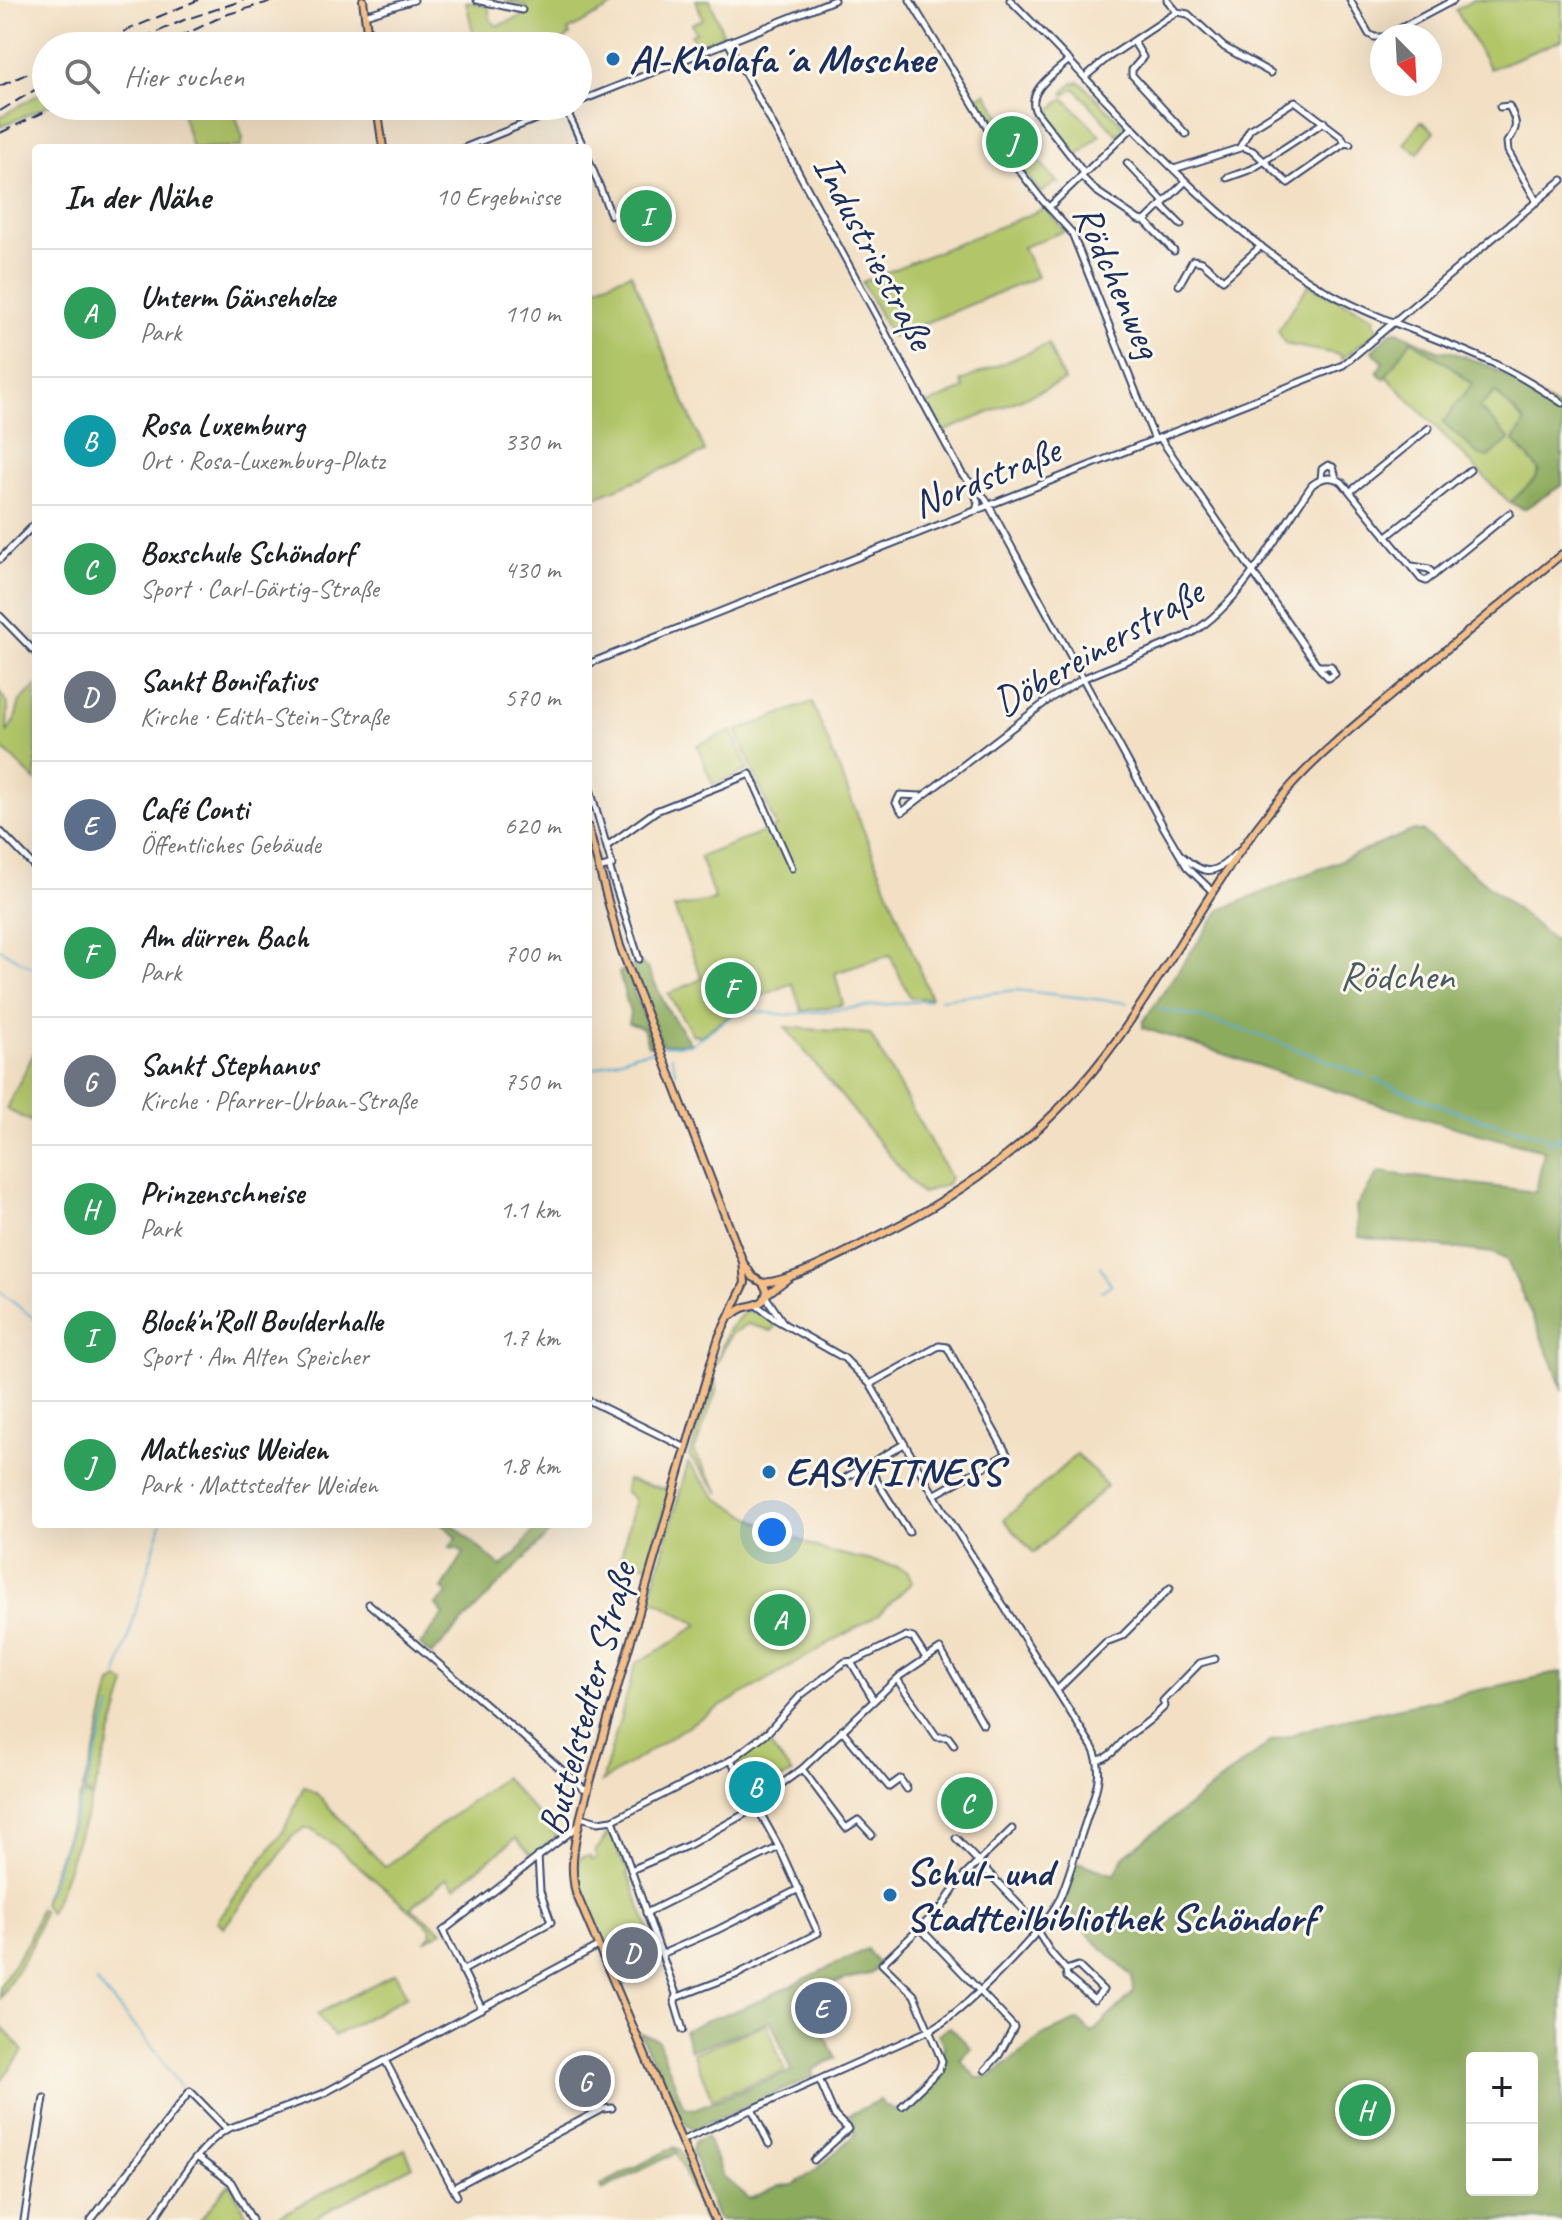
<!DOCTYPE html>
<html lang="de">
<meta charset="utf-8">
<style>
:root{--surface:#fff;--page:#f6f6f6;--text:#202124;--muted:#757577;--line:#e0e0e0;--accent:#2563eb}
body{margin:0;font-family:Caveat,sans-serif;background:var(--page);color:var(--text)}
.controls{position:absolute;right:24px;bottom:24px;display:grid;overflow:hidden;border-radius:8px;box-shadow:0 8px 32px #0002}
.controls button{width:72px;height:72px;display:grid;place-items:center;padding:0;border:0;border-bottom:2px solid var(--line);background:var(--surface);color:var(--text);font:40px sans-serif}
.compass{position:absolute;left:1370px;top:24px;width:72px;height:72px;border-radius:50%;background:var(--surface);box-shadow:0 8px 32px #0002;rotate:156deg}
.you{position:absolute;left:772px;top:1532px;width:28px;height:28px;margin:-20px;border:6px solid #fff;border-radius:50%;background:#1a73e8;box-shadow:0 0 0 12px #1a73e833}
.badge{display:grid;place-items:center;width:52px;height:52px;border-radius:50%;background:var(--accent);color:#fff;font-size:26px;font-weight:700}
.pin{position:absolute;translate:-50% -50%;border:4px solid #fff;box-shadow:0 2px 8px #0006}
.list{margin:0;padding:0;list-style:none}
h2{display:flex;justify-content:space-between;align-items:center;height:104px;margin:0;padding:0 32px;font-size:34px}
h2 small{font-size:26px;font-weight:400;color:var(--muted)}
.list li{display:grid;grid-template-columns:52px 1fr auto;gap:24px;align-items:center;box-sizing:border-box;height:128px;padding:0 32px;border-top:2px solid var(--line)}
.list b{display:block;font-size:30px;white-space:nowrap}
.list p{margin:0;font-size:26px;white-space:nowrap;color:var(--muted)}
.list em{font-size:26px;font-style:normal;color:var(--muted)}
.icon{flex:none;width:44px;height:44px;fill:none;stroke:currentColor;stroke-width:2;stroke-linecap:round;stroke-linejoin:round}
.map{position:relative;flex:none;width:1562px;height:2220px;overflow:hidden}
.search{position:absolute;background:var(--surface);box-shadow:0 8px 32px #0002;left:32px;top:32px;width:560px;height:88px;display:flex;align-items:center;gap:20px;box-sizing:border-box;padding:0 28px;border-radius:44px;color:var(--muted);font-size:30px}
.panel{position:absolute;background:var(--surface);box-shadow:0 8px 32px #0002;left:32px;top:144px;width:560px;height:1384px;border-radius:8px}
.map>svg:first-child{display:block}
.green{fill:#b2c669;stroke:#667a64;stroke-width:2}
.forest{fill:#8dab5d;stroke:#546d5e;stroke-width:2;fill-rule:evenodd}
.lines{fill:none;stroke-linecap:round;stroke-linejoin:round}
.stream{stroke:#56aed3;stroke-width:2}
.minor-casing{stroke:#3b4a6d;stroke-width:9}
.major-casing{stroke:#3b4a6d;stroke-width:10}
.minor{stroke:#fff;stroke-width:5}
.major{stroke:#f5bf86;stroke-width:6}
.rail{stroke:#1b2f5e;stroke-width:2;stroke-dasharray:12 6;stroke-linecap:butt}
.poi-dot{fill:#1f6fb2;stroke:#fbf7ec;stroke-width:3}
.labels{text-anchor:middle;dominant-baseline:central;stroke-width:6;stroke-linejoin:round;paint-order:stroke}
.poi-label{font-size:40px;font-weight:bold;fill:#1b2f5e;stroke:#fbf7ec;text-anchor:start}
.street-label{font-size:40px;fill:#1b2f5e;stroke:#fbf7ec}
.park-label{font-size:40px;fill:#485c61;stroke:#fbf7ec}
</style>
<div class="map">
<svg width="1562" height="2220" viewBox="0 0 1562 2220">
<rect width="100%" height="100%" fill="#fbf7ec"/>
<filter id="ink" filterUnits="userSpaceOnUse"><feTurbulence type="fractalNoise" baseFrequency=".0125" numOctaves="2"/><feDisplacementMap in="SourceGraphic" scale="16" xChannelSelector="R" yChannelSelector="G"/><feConvolveMatrix kernelMatrix="1 2 1 2 8 2 1 2 1" color-interpolation-filters="sRGB"/></filter>
<filter id="wash" filterUnits="userSpaceOnUse"><feTurbulence type="fractalNoise" baseFrequency=".006" numOctaves="4" result="noise"/><feDisplacementMap in="SourceGraphic" scale="32" xChannelSelector="R" yChannelSelector="G"/><feGaussianBlur stdDeviation="1.8" result="paint"/><feColorMatrix in="noise" values="0 0 0 0 0 0 0 0 0 0 0 0 0 0 0 0 0 1.4 0 .05"/><feComposite in="paint" operator="in"/></filter>
<g filter="url(#wash)">
<rect width="100%" height="100%" fill="#f3e0c4"/>
<g class="green">
<path d="M504,0H624L568,31L570,35L557,46H476L466,1L488,6L491,21L497,26L525,15L527,7Z"/>
<path d="M696,0H710L723,34L716,39L676,54L695,45L691,35L696,33L692,24L703,19Z"/>
<path d="M1473,0H1562V40L1490,69L1456,10Z"/>
<path d="M1079,81L1126,128L1118,136L1075,88L1065,95L1063,93L1074,82L1076,84Z"/>
<path d="M46,90L47,106L0,127V117Z"/>
<path d="M986,93L1004,121L1060,185L1056,182L1041,193L995,135L973,99Z"/>
<path d="M1064,98L1100,135L1075,158L1061,141L1066,139L1055,124L1049,125L1043,117Z"/>
<path d="M180,106H233L243,139L241,147L192,148Z"/>
<path d="M1421,121L1434,131L1418,153L1404,144Z"/>
<path d="M1046,208L1064,231L1023,247L1037,277L892,337L862,282Z"/>
<path d="M631,273L705,452L588,500V290Z"/>
<path d="M1309,284L1375,318L1373,322L1378,328L1373,335L1341,359V355L1285,344L1278,330Z"/>
<path d="M1411,340L1452,367L1472,384L1478,408L1495,391L1525,422L1514,441L1539,469L1536,478L1510,503L1386,376Z"/>
<path d="M1048,344L1064,381L943,432L927,404L964,389L961,381Z"/>
<path d="M36,686V781L0,746V691L8,706L7,733L15,719L20,701Z"/>
<path d="M812,702L931,998H910L890,955L835,973L843,1005L802,1011L792,983L751,1001V1006L736,1011L699,1037L697,1034L693,1035L668,994L702,979L674,908L715,900L700,857L776,827L737,731Z"/>
<path d="M732,731L748,770L713,785L697,745Z"/>
<path d="M785,1027L870,1034L950,1177L947,1184L921,1194Z"/>
<path d="M36,1049V1124L6,1109Z"/>
<path d="M746,1310L753,1311L775,1322V1326L772,1331L748,1324L731,1334L716,1364L728,1330Z"/>
<path d="M714,1378L717,1389L694,1452L720,1493L689,1456Z"/>
<path d="M680,1451L649,1565L620,1560L635,1500L625,1491L627,1480L665,1489Z"/>
<path d="M1077,1454L1107,1486L1034,1553L1004,1520Z"/>
<path d="M688,1463L717,1498L762,1524L826,1551L895,1566L908,1572L912,1582L878,1615L689,1725L602,1782L636,1663L670,1644L698,1624L650,1598Z"/>
<path d="M119,1679L126,1684L93,1796L82,1791L95,1752L111,1683Z"/>
<path d="M765,1739L792,1773L759,1794L746,1781L737,1760Z"/>
<path d="M504,1777L557,1836L532,1856L516,1838L455,1887L447,1878L411,1908L443,1931L425,1941L432,1934L431,1928L334,1845L310,1829H304L292,1836L275,1862L224,1927L217,1921L284,1830L304,1786L316,1793L385,1867Z"/>
<path d="M81,1794L92,1798L59,1893L49,1913L43,1903Z"/>
<path d="M613,1826L611,1830L617,1845L620,1843L623,1851L618,1853L625,1866L628,1864V1874L651,1935L607,1956C596,1932 567,1882 581,1857L590,1856L591,1860L597,1858L595,1851C604,1844 605,1833 613,1826Z"/>
<path d="M40,1909L43,1912L32,1945L0,1998V1986L28,1941Z"/>
<path d="M395,1973L407,1996L334,2036L317,2014Z"/>
<path d="M0,2024L23,2051L0,2082Z"/>
<path d="M767,2024L785,2071L712,2099L693,2053Z"/>
<path d="M674,2147L680,2149L712,2220H704Z"/>
<path d="M405,2149L413,2166L310,2220H272Z"/>
<path d="M229,2184L233,2188L249,2220H200Z"/>
</g>
<g class="forest">
<path d="M1397,331L1439,351H1449L1489,366L1562,410V485L1524,509L1510,503L1536,478L1539,470L1514,441L1525,422L1495,392L1479,408L1510,439L1489,457L1479,455L1443,422L1472,384L1452,367L1411,340L1384,379L1377,372L1383,362L1372,351L1390,333Z"/>
<path d="M1414,830L1422,831L1562,947V1390L1555,1368L1507,1260L1493,1253L1359,1237L1356,1207L1379,1172L1536,1192L1544,1150C1408,1119 1276,1070 1143,1028V1022L1220,910Z"/>
<path d="M641,963L648,969L667,1009L690,1043L662,1045L632,967Z"/>
<path d="M625,969L654,1044L648,1046L643,1028L628,1023L630,1013L619,973Z"/>
<path d="M442,1524H452L501,1567L517,1553L538,1524H558L431,1655L420,1645L444,1615L436,1605L448,1593L442,1589L464,1553L458,1549L449,1548L457,1537Z"/>
<path d="M1562,1672V2220H718L692,2151L694,2142L706,2136L723,2176L750,2199L778,2186L793,2185L816,2170L856,2134L845,2117L880,2100L885,2106L901,2111L946,2066L941,2050L945,2047L938,2034L950,2027L971,2048L960,2060L977,2078L990,2077L1042,2036L1078,2020L1092,2033L1133,1993L1132,1976L1089,1936L1063,1901L1077,1862L1115,1875L1124,1856L1272,1741L1327,1723ZM1472,2058H1532V2190H1472Z"/>
<path d="M867,1949L878,1964C870,1979 857,1975 843,1980C830,1985 817,1991 806,1999L836,2058L812,2070L813,2077L694,2129L684,2122L639,2032L658,2040L684,2107L694,2109L792,2071L771,2021L691,2050L684,2031L704,2021L746,2007Z"/>
<path d="M674,2147L677,2152L602,2190L601,2185Z"/>
</g>
<g class="lines">
<g class="stream">
<path d="M0,949L36,970"/>
<path d="M940,999L1016,990L1128,1003"/>
<path d="M1159,1009C1231,1021 1299,1050 1367,1076"/>
<path d="M664,1046L691,1044L737,1012L745,1010L788,1015L929,1000"/>
<path d="M671,1056L676,1073"/>
<path d="M588,1071L638,1053L653,1051"/>
<path d="M1375,1079C1429,1103 1483,1122 1541,1135"/>
<path d="M1545,1136L1550,1142L1554,1143L1556,1136L1562,1143"/>
<path d="M1100,1266L1111,1285L1101,1291"/>
<path d="M0,1292L36,1320"/>
<path d="M117,1676L161,1524"/>
<path d="M85,1790L111,1706"/>
<path d="M47,1895L83,1796"/>
<path d="M96,1982L156,2051L181,2088"/>
</g>
</g>
</g>
<g filter="url(#ink)">
<g class="lines">
<g class="minor-casing">
<g id="minor">
<path d="M477,0L522,10"/>
<path d="M910,0L992,135L1043,201L1072,233L1155,440"/>
<path d="M1010,0C1108,97 1194,207 1311,282C1369,319 1438,336 1499,366C1521,376 1542,390 1562,403"/>
<path d="M1167,0L1177,12L1188,14L1224,47L1271,73"/>
<path d="M1350,0L1369,34L1374,37H1382"/>
<path d="M365,15L414,0"/>
<path d="M1386,36L1454,0"/>
<path d="M728,42L962,474L985,498L993,513L1163,826L1187,867L1213,892"/>
<path d="M1134,42L1143,57L1132,70V75L1186,134"/>
<path d="M1069,60C1055,73 1027,90 1035,110L1084,173"/>
<path d="M1085,77L1106,59L1177,12"/>
<path d="M578,102L834,0"/>
<path d="M565,107L584,148"/>
<path d="M1500,107L1509,106C1517,122 1519,127 1507,142L1508,151L1537,202"/>
<path d="M1240,147L1250,129L1295,101L1342,137L1345,143"/>
<path d="M464,148L568,106"/>
<path d="M588,158L611,215"/>
<path d="M1127,163L1164,202"/>
<path d="M1174,169L1243,147L1253,151L1288,183L1345,143L1350,144"/>
<path d="M1081,176L1096,191L1139,220L1145,221L1174,251"/>
<path d="M1227,178L1252,169L1324,122"/>
<path d="M1161,205L1181,225"/>
<path d="M1049,207L1133,127"/>
<path d="M1145,221L1185,182"/>
<path d="M1179,285L1193,260L1202,262L1223,280L1261,246"/>
<path d="M1160,438L1320,669L1329,678L1335,674L1331,666H1318"/>
<path d="M1321,479L1322,469L1328,465L1333,467L1336,478"/>
<path d="M973,488L978,503L976,511"/>
<path d="M1351,491L1429,428"/>
<path d="M1386,537L1470,470"/>
<path d="M0,559L36,523"/>
<path d="M1412,566L1429,569L1434,575"/>
<path d="M0,616L36,653"/>
<path d="M588,664L1343,365L1562,180"/>
<path d="M588,782L612,865L599,869"/>
<path d="M921,796L900,795L896,803L902,812L1051,698L1084,678L1184,637C1237,611 1278,533 1312,485C1322,477 1331,475 1342,482L1421,579L1426,581L1510,513"/>
<path d="M0,831L36,868"/>
<path d="M607,846L656,811L750,774L792,868"/>
<path d="M1181,855C1204,876 1215,876 1236,853"/>
<path d="M609,866L639,959"/>
<path d="M766,1297L782,1321"/>
<path d="M870,1384L939,1346L947,1347L1007,1454L934,1495"/>
<path d="M588,1400L686,1448"/>
<path d="M867,1465L909,1532"/>
<path d="M840,1481L904,1444"/>
<path d="M369,1604L583,1788L588,1789"/>
<path d="M851,1662L873,1699"/>
<path d="M897,1679L937,1737H948L954,1745"/>
<path d="M1057,1690L1106,1642L1122,1636L1170,1588"/>
<path d="M842,1730L889,1787L900,1779L907,1789"/>
<path d="M1099,1760C1115,1756 1121,1739 1135,1731C1146,1724 1155,1716 1165,1706L1163,1701L1200,1663L1215,1659"/>
<path d="M802,1769L846,1828L858,1820L872,1835"/>
<path d="M755,1803L802,1769L900,1676L940,1649L983,1724"/>
<path d="M581,1817L598,1822L613,1820L731,1760L768,1732L801,1695L845,1662L854,1661L906,1636L913,1638L926,1658"/>
<path d="M613,1820L676,1994L675,2003L683,2030"/>
<path d="M956,1838L1023,1909L1051,1953L1066,1970L1067,1977L1094,2000L1103,1990L1078,1966L1066,1970"/>
<path d="M631,1870L689,1845L757,1807"/>
<path d="M646,1913L779,1847"/>
<path d="M920,1928L1014,2027L999,2055L985,2070"/>
<path d="M662,1954L717,1930L799,1889"/>
<path d="M462,1971L551,1922L540,1891L538,1856"/>
<path d="M675,1998L738,1974L818,1933L779,1847L731,1760"/>
<path d="M482,2009L443,1931L578,1826"/>
<path d="M386,2062L457,2196"/>
<path d="M902,2106L939,2070L942,2061L914,1995L882,1964L942,1907L960,1880L1012,1829"/>
<path d="M753,2111L769,2144"/>
<path d="M683,2140L930,2030C961,2015 1044,1931 1059,1900C1070,1876 1076,1849 1085,1824C1093,1798 1106,1774 1093,1748L934,1495L870,1384L844,1358L775,1319L756,1305"/>
<path d="M198,2158L231,2182L252,2220"/>
<path d="M814,2160L848,2129L835,2116L820,2081"/>
<path d="M453,2188L602,2109L612,2108"/>
<path d="M24,2220L44,2098"/>
<path d="M91,2220L190,2091L227,2129"/>
<path d="M153,2220C175,2190 195,2149 227,2129L322,2094L598,1946"/>
</g>
</g>
<g class="major-casing">
<g id="major">
<path d="M363,0L369,46"/>
<path d="M377,106L383,148"/>
<path d="M588,827L620,946L743,1262L745,1283L719,1337L709,1369L588,1789C579,1824 567,1858 576,1893L715,2220"/>
<path d="M745,1265L753,1277L763,1283C796,1280 850,1250 880,1235C975,1188 1054,1127 1116,1041C1176,958 1222,863 1291,786C1326,747 1368,715 1408,681C1459,639 1511,596 1562,554"/>
<path d="M767,1294L790,1277"/>
<path d="M732,1315C747,1302 754,1309 764,1300L767,1291L763,1283"/>
</g>
</g>
<use href="#minor" class="minor"/>
<use href="#major" class="major"/>
<g class="rail">
<path d="M90,46L198,0"/>
<path d="M125,46L184,20L244,0"/>
<path d="M161,46L225,15L276,0"/>
<path d="M0,86L46,65"/>
<path d="M0,111L46,83"/>
<path d="M0,133L57,106"/>
</g>
</g>
</g>
<g class="poi-dot">
<circle cx="613" cy="59" r="8"/>
<circle cx="769" cy="1472" r="8"/>
<circle cx="890" cy="1895" r="8"/>
</g>
<g class="labels">
<g class="poi-label">
<text x="629" y="59">Al-Kholafa´a Moschee</text>
<text x="785" y="1472">EASYFITNESS</text>
<text x="906" y="1872">Schul- und<tspan x="906" dy="46">Stadtteilbibliothek Schöndorf</tspan></text>
</g>
<g class="street-label">
<text transform="translate(874 252) rotate(62)">Industriestraße</text>
<text transform="translate(1118 281) rotate(66)">Rödchenweg</text>
<text transform="translate(986 477) rotate(-22)">Nordstraße</text>
<text transform="translate(1098 647) rotate(-30)">Döbereinerstraße</text>
<text transform="translate(587 1699) rotate(-75)">Buttelstedter Straße</text>
</g>
<g class="park-label">
<text x="1397" y="976">Rödchen</text>
</g>
</g>
</svg>
<div class="controls">
<button>+</button>
<button>−</button>
</div>
<svg class="compass" viewBox="-18 -18 36 36"><path d="M0-13l5 13h-10z" fill="#e53935"/><path d="M0 13l5-13h-10z" fill="#757577"/></svg>
<div class="you"></div>
<div class="pin badge" style="left:780px;top:1620px;background:#2e9e5b">A</div>
<div class="pin badge" style="left:755px;top:1787px;background:#0f9aa8">B</div>
<div class="pin badge" style="left:967px;top:1803px;background:#2e9e5b">C</div>
<div class="pin badge" style="left:632px;top:1953px;background:#6b7280">D</div>
<div class="pin badge" style="left:821px;top:2008px;background:#5c6f8a">E</div>
<div class="pin badge" style="left:731px;top:988px;background:#2e9e5b">F</div>
<div class="pin badge" style="left:585px;top:2081px;background:#6b7280">G</div>
<div class="pin badge" style="left:1365px;top:2110px;background:#2e9e5b">H</div>
<div class="pin badge" style="left:646px;top:216px;background:#2e9e5b">I</div>
<div class="pin badge" style="left:1012px;top:142px;background:#2e9e5b">J</div>
<div class="search"><svg class="icon" aria-label="search" viewBox="0 0 24 24"><circle cx="10" cy="10" r="6"/><path d="M15 15l6 6"/></svg>Hier suchen</div>
<section class="panel">
<h2>In der Nähe<small>10 Ergebnisse</small></h2>
<ul class="list">
<li><span class="badge" style="background:#2e9e5b">A</span><div><b>Unterm Gänseholze</b><p>Park</p></div><em>110 m</em></li>
<li><span class="badge" style="background:#0f9aa8">B</span><div><b>Rosa Luxemburg</b><p>Ort · Rosa-Luxemburg-Platz</p></div><em>330 m</em></li>
<li><span class="badge" style="background:#2e9e5b">C</span><div><b>Boxschule Schöndorf</b><p>Sport · Carl-Gärtig-Straße</p></div><em>430 m</em></li>
<li><span class="badge" style="background:#6b7280">D</span><div><b>Sankt Bonifatius</b><p>Kirche · Edith-Stein-Straße</p></div><em>570 m</em></li>
<li><span class="badge" style="background:#5c6f8a">E</span><div><b>Café Conti</b><p>Öffentliches Gebäude</p></div><em>620 m</em></li>
<li><span class="badge" style="background:#2e9e5b">F</span><div><b>Am dürren Bach</b><p>Park</p></div><em>700 m</em></li>
<li><span class="badge" style="background:#6b7280">G</span><div><b>Sankt Stephanus</b><p>Kirche · Pfarrer-Urban-Straße</p></div><em>750 m</em></li>
<li><span class="badge" style="background:#2e9e5b">H</span><div><b>Prinzenschneise</b><p>Park</p></div><em>1.1 km</em></li>
<li><span class="badge" style="background:#2e9e5b">I</span><div><b>Block'n'Roll Boulderhalle</b><p>Sport · Am Alten Speicher</p></div><em>1.7 km</em></li>
<li><span class="badge" style="background:#2e9e5b">J</span><div><b>Mathesius Weiden</b><p>Park · Mattstedter Weiden</p></div><em>1.8 km</em></li>
</ul>
</section>
</div>
